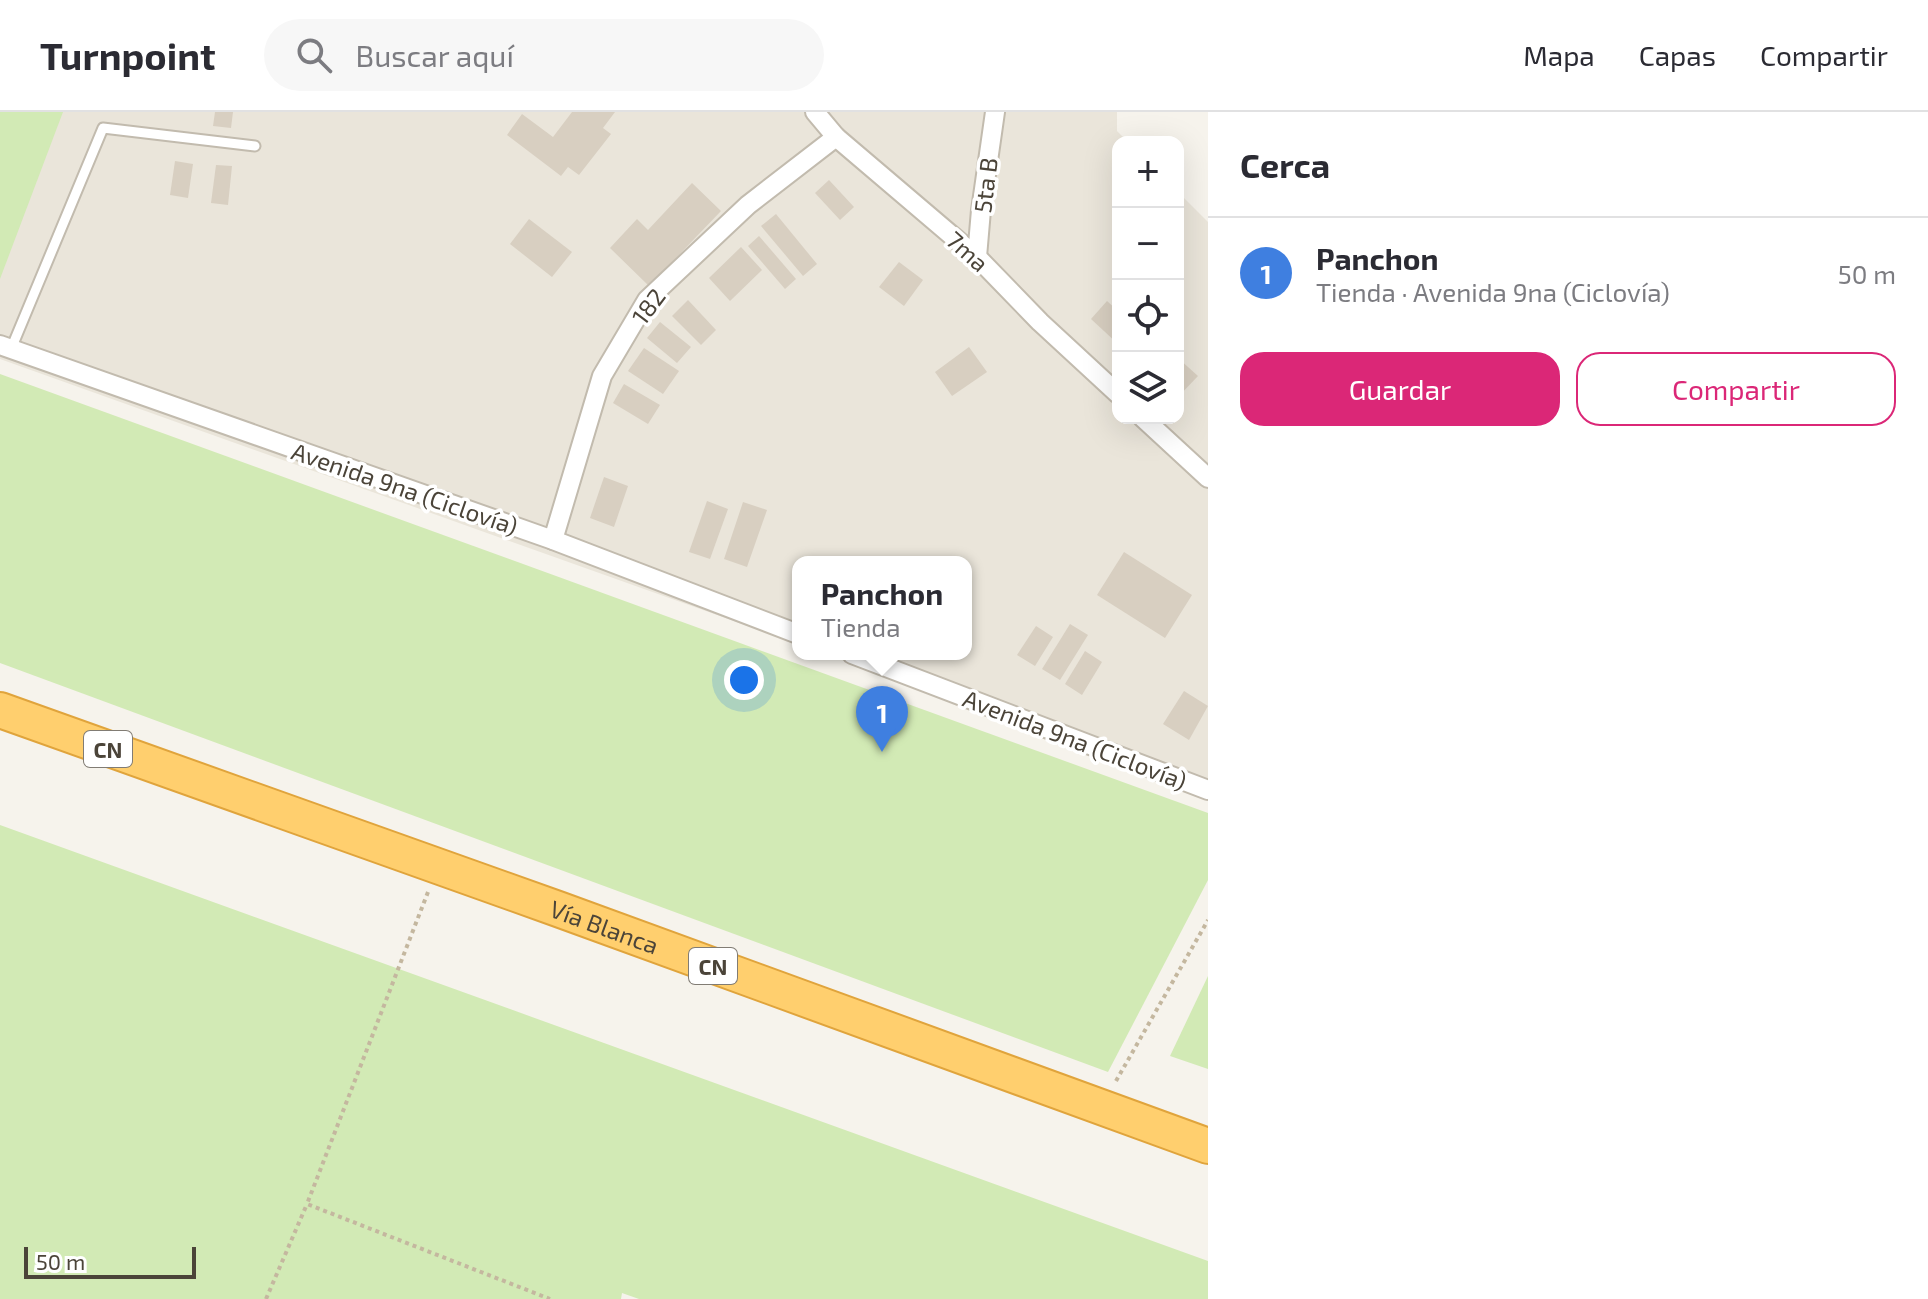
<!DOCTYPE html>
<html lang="es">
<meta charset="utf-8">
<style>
:root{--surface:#fff;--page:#f7f7f7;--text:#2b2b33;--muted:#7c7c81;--line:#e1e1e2;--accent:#db2777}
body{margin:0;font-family:"Exo 2",sans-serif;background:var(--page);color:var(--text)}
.controls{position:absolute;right:24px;top:24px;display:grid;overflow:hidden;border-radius:16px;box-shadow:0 8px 32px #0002}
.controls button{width:72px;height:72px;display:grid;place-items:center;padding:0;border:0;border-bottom:2px solid var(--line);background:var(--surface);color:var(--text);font:40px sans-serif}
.scale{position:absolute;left:24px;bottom:20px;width:172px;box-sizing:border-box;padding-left:8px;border:4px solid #4b4439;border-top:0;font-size:22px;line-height:28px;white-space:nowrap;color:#4b4439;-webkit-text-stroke:6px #fff;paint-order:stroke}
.you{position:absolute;left:744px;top:568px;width:28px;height:28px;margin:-20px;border:6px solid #fff;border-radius:50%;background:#1a73e8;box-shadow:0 0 0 12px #1a73e833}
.badge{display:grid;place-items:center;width:52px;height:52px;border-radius:50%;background:var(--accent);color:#fff;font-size:26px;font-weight:700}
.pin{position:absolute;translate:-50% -66px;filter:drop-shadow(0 2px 4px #0008)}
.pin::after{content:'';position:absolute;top:42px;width:28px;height:24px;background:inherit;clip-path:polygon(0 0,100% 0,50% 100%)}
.popup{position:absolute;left:792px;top:444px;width:180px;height:104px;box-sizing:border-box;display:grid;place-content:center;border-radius:16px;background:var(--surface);filter:drop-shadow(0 2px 6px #0005);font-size:26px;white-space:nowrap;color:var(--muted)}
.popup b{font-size:30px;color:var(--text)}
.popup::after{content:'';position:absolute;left:50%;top:100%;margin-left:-16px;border:16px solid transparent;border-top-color:var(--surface)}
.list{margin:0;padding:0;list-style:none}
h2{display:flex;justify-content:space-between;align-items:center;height:104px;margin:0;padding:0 32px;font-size:34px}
h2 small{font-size:26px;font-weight:400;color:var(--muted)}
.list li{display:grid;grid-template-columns:52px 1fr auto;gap:24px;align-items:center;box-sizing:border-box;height:112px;padding:0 32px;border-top:2px solid var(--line)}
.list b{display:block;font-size:30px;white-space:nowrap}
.list p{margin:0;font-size:26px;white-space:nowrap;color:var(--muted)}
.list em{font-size:26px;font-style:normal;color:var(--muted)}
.actions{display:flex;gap:16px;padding:24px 32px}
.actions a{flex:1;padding:18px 0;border:2px solid var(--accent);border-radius:24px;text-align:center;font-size:28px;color:var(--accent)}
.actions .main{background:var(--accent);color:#fff}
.icon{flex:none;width:44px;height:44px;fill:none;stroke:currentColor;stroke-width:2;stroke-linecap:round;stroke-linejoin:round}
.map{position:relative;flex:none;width:1208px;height:1187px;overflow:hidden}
header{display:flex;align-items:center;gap:48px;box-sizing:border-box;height:112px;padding:0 40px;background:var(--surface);border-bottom:2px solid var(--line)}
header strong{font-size:38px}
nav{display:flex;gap:44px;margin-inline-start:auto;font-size:28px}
.search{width:560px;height:72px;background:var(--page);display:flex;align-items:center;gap:20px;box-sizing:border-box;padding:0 28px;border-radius:44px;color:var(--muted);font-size:30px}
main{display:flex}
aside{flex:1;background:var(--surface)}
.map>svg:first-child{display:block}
.residential{fill:#eae5da}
.green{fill:#d2eab5}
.building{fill:#d8cfc1}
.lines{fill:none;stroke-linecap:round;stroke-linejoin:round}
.lane-casing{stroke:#c2bbae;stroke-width:13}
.street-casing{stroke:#c2bbae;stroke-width:22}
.highway-casing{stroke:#e0a43c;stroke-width:38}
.path{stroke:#c4b79f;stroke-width:4;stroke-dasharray:4 4;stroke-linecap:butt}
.lane{stroke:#fff;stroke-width:9}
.street{stroke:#fff;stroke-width:18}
.highway{stroke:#ffcf6e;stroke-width:34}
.labels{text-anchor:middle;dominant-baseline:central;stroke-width:7;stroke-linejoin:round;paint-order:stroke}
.shield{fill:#fff;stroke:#817c74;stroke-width:2}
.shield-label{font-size:22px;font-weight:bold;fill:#4b4439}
.street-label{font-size:24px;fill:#4b4439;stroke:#fff}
</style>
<header>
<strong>Turnpoint</strong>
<div class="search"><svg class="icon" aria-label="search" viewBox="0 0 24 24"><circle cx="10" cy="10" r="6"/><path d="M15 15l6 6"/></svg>Buscar aquí</div>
<nav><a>Mapa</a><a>Capas</a><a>Compartir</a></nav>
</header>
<main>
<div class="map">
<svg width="1208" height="1187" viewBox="0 0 1208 1187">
<rect width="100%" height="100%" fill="#f6f3ec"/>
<path class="residential" d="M0,0H1117V19L1128,30H1118V306H1178V80L1208,110V679L825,542H966V450H798V532L0,247Z"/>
<g class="green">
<path d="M0,0H63L0,167Z"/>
<path d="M0,262L1208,701V768L1108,960L0,551Z"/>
<path d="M0,713L1208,1149V1187H639L622,1181L621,1187H0Z"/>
<path d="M1208,864V957L1170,944Z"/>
</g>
<g class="building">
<path d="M215,0H233L231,16L213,14Z"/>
<path d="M572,0H615L603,16L611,22L579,63L568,55L561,64L507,23L522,2L553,25Z"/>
<path d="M175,49L193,52L188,86L170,83Z"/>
<path d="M216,53L232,54L228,93L211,91Z"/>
<path d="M829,68L854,95L840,108L815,81Z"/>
<path d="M692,71L721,99L649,174L610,136L637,107L648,118Z"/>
<path d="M776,102L817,152L803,164L761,114Z"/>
<path d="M529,107L572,140L552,165L510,132Z"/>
<path d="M759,124L796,167L785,177L748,134Z"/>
<path d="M741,135L762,158L730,189L709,166Z"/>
<path d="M899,150L923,168L904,194L879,175Z"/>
<path d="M688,188L716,218L701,233L672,204Z"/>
<path d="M1107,189L1118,199V232L1091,207Z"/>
<path d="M660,210L691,235L677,251L647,226Z"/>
<path d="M969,235L987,260L952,284L935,260Z"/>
<path d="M644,236L679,259L663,282L628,259Z"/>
<path d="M1178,246L1198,264L1178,285Z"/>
<path d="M624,272L660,293L648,312L613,291Z"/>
<path d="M604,365L628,374L614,415L590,406Z"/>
<path d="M707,389L728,397L710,447L689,440Z"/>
<path d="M743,390L767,398L747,455L724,447Z"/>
<path d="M1124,440L1192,483L1165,526L1097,483Z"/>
<path d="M1070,512L1088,523L1060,568L1042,557Z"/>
<path d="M1036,514L1053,525L1035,554L1017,543Z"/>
<path d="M1085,539L1102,550L1082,583L1065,572Z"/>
<path d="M1184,579L1208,594L1189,628L1163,612Z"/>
</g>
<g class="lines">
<g class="lane-casing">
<path id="lane" d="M11,237L103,16L255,34"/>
</g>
<g class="street-casing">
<g id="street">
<path d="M815,0L836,25L977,145L1040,210L1118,282"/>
<path d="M977,145L981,98L995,0"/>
<path d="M0,233L553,428L798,522"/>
<path d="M1143,306L1208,366"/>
<path d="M553,428L602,264L647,188L748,93L836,25"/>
<path d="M852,542L1208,678"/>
</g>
</g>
<g class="highway-casing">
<g id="highway">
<path id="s1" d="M0,598L558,797L1208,1034"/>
</g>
</g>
<g class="path">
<path d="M428,780L307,1092L550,1187"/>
<path d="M1116,969L1208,808"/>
<path d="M266,1187L307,1092"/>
</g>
<use href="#lane" class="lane"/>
<use href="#street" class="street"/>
<use href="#highway" class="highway"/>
</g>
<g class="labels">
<g class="shield">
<rect x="84" y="619" width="48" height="36" rx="6"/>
<rect x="689" y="836" width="48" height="36" rx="6"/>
</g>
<g class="shield-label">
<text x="108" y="637">CN</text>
<text x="713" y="854">CN</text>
</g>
<g class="street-label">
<text transform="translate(985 73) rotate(-83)">5ta B</text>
<text transform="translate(968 139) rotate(42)">7ma</text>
<text transform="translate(648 194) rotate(-53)">182</text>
<text transform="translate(405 376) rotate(19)">Avenida 9na (Ciclovía)</text>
<text transform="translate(1075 627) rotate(21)">Avenida 9na (Ciclovía)</text>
<text stroke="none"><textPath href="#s1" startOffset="642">Vía Blanca</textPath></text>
</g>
</g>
</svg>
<div class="controls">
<button>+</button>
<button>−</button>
<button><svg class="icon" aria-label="locate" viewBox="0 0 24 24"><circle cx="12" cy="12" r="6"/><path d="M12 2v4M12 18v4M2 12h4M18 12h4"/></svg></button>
<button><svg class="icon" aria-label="layers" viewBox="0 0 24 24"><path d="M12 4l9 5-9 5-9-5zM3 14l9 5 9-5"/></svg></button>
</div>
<div class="scale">50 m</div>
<div class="you"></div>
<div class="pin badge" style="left:882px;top:640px;background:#3f7fe0">1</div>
<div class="popup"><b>Panchon</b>Tienda</div>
</div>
<aside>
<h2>Cerca<small></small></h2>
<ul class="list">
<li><span class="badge" style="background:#3f7fe0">1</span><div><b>Panchon</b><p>Tienda · Avenida 9na (Ciclovía)</p></div><em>50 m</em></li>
</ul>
<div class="actions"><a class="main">Guardar</a><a>Compartir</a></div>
</aside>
</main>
